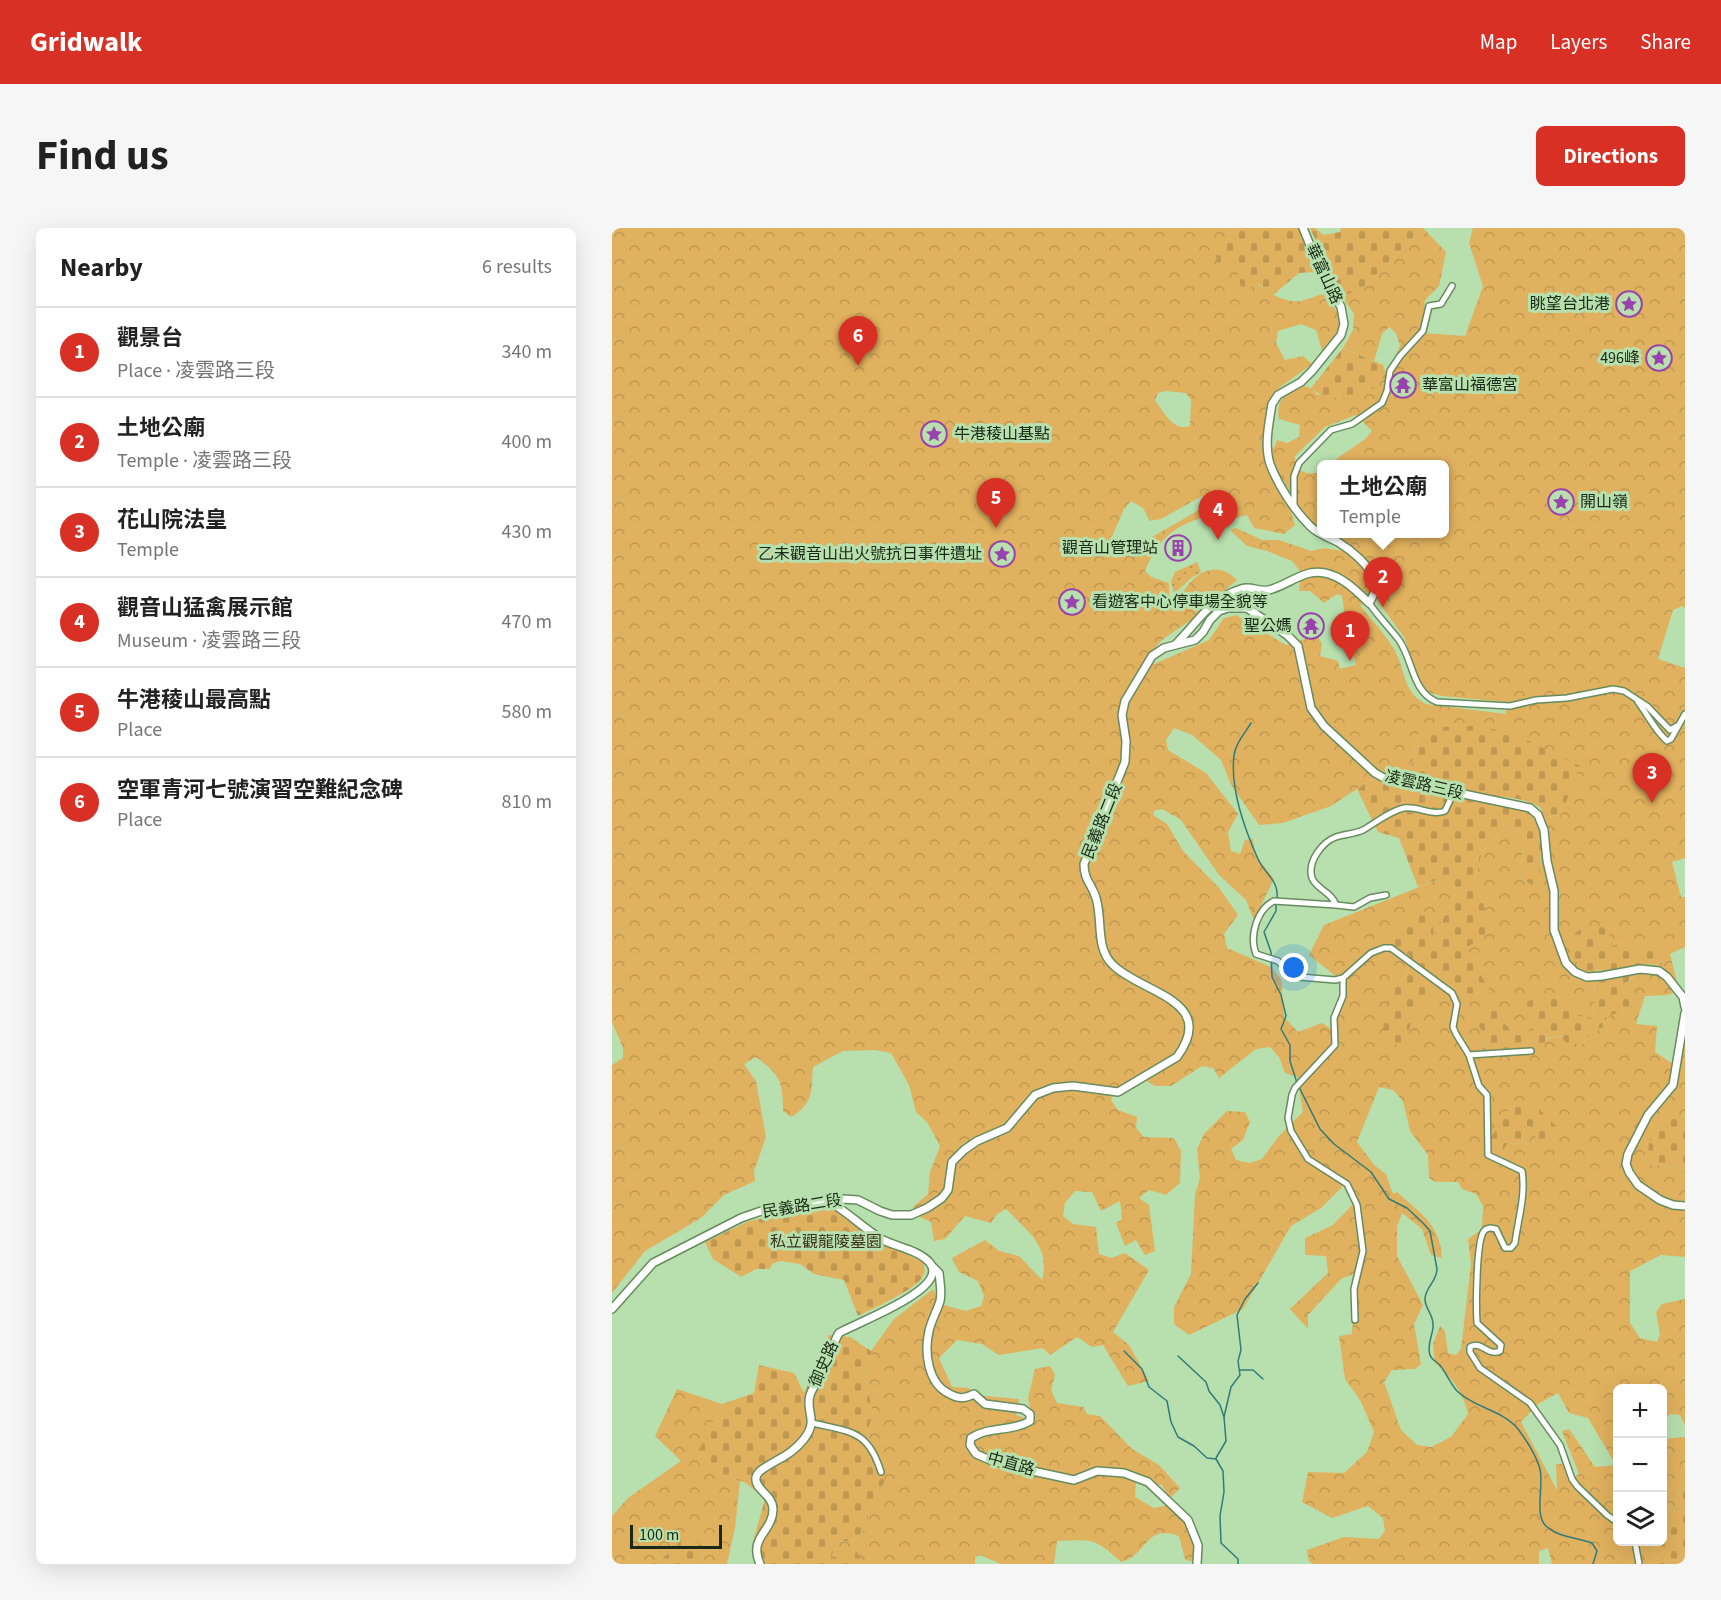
<!DOCTYPE html>
<meta charset="utf-8">
<style>
:root{--surface:#fff;--page:#f6f6f6;--text:#222;--muted:#767676;--line:#e0e0e0;--accent:#d93025}
body{margin:0;font-family:"Source Sans 3","Noto Sans TC",sans-serif;background:var(--page);color:var(--text)}
.controls{position:absolute;right:18px;bottom:18px;display:grid;overflow:hidden;border-radius:9px;box-shadow:0 6px 24px #0002}
.controls button{width:54px;height:54px;display:grid;place-items:center;padding:0;border:0;border-bottom:2px solid var(--line);background:var(--surface);color:var(--text);font:30px sans-serif}
.scale{position:absolute;left:18px;bottom:15px;width:92px;box-sizing:border-box;padding-left:6px;border:3px solid #1a2916;border-top:0;font-size:16px;line-height:21px;white-space:nowrap;color:#1a2916;-webkit-text-stroke:4px #b7e0ae;paint-order:stroke}
.you{position:absolute;left:682px;top:740px;width:21px;height:21px;margin:-15px;border:4px solid #fff;border-radius:50%;background:#1a73e8;box-shadow:0 0 0 9px #1a73e833}
.badge{display:grid;place-items:center;width:39px;height:39px;border-radius:50%;background:var(--accent);color:#fff;font-size:20px;font-weight:700}
.pin{position:absolute;translate:-50% -50px;filter:drop-shadow(0 2px 3px #0008)}
.pin::after{content:'';position:absolute;top:32px;width:21px;height:18px;background:inherit;clip-path:polygon(0 0,100% 0,50% 100%)}
.popup{position:absolute;left:705px;top:232px;width:132px;height:78px;box-sizing:border-box;display:grid;place-content:center;border-radius:9px;background:var(--surface);filter:drop-shadow(0 2px 4px #0005);font-size:20px;white-space:nowrap;color:var(--muted)}
.popup b{font-size:22px;color:var(--text)}
.popup::after{content:'';position:absolute;left:50%;top:100%;margin-left:-12px;border:12px solid transparent;border-top-color:var(--surface)}
.list{margin:0;padding:0;list-style:none}
h2{display:flex;justify-content:space-between;align-items:center;height:78px;margin:0;padding:0 24px;font-size:26px}
h2 small{font-size:20px;font-weight:400;color:var(--muted)}
.list li{display:grid;grid-template-columns:39px 1fr auto;gap:18px;align-items:center;box-sizing:border-box;height:90px;padding:0 24px;border-top:2px solid var(--line)}
.list b{display:block;font-size:22px;white-space:nowrap}
.list p{margin:0;font-size:20px;white-space:nowrap;color:var(--muted)}
.list em{font-size:20px;font-style:normal;color:var(--muted)}
.icon{flex:none;width:33px;height:33px;fill:none;stroke:currentColor;stroke-width:2;stroke-linecap:round;stroke-linejoin:round}
.map{position:relative;flex:none;width:1073px;height:1336px;overflow:hidden;border-radius:9px}
header{display:flex;align-items:center;gap:36px;box-sizing:border-box;height:84px;padding:0 30px;background:var(--accent);color:#fff}
header strong{font-size:28px}
nav{display:flex;gap:33px;margin-inline-start:auto;font-size:21px}
.intro{display:flex;align-items:center;justify-content:space-between;box-sizing:border-box;height:144px;padding:0 36px}
h1{margin:0;font-size:42px}
.button{padding:15px 27px;border-radius:9px;background:var(--accent);color:#fff;font-size:21px;font-weight:700}
main{display:flex;gap:36px;padding:0 36px}
aside{flex:1;background:var(--surface);border-radius:9px;box-shadow:0 6px 24px #0002}
.map>svg:first-child{display:block}
.grass{fill:url(#grass-dots)}
.forest{fill:url(#forest-crowns);fill-rule:evenodd}
.cemetery{fill:url(#cemetery-stones)}
.lines{fill:none;stroke-linecap:round;stroke-linejoin:round}
.stream{stroke:#307c7b;stroke-width:1.5}
.minor-casing{stroke:#668c5e;stroke-width:8}
.tertiary-casing{stroke:#668c5e;stroke-width:10}
.minor{stroke:#fff;stroke-width:5}
.tertiary{stroke:#fff;stroke-width:7}
.labels{text-anchor:middle;dominant-baseline:central;stroke-width:6;stroke-linejoin:round;paint-order:stroke}
.street-label{font-size:16px;fill:#1a2916;stroke:#b7e0ae}
.poi-label{font-size:16px;fill:#1a2916;stroke:#b7e0ae;text-anchor:end}
.park-label{font-size:16px;fill:#3d311d;stroke:#b7e0ae}
</style>
<header>
<strong>Gridwalk</strong>
<nav><a>Map</a><a>Layers</a><a>Share</a></nav>
</header>
<div class="intro"><h1>Find us</h1><a class="button">Directions</a></div>
<main>
<aside>
<h2>Nearby<small>6 results</small></h2>
<ul class="list">
<li><span class="badge">1</span><div><b>觀景台</b><p>Place · 凌雲路三段</p></div><em>340 m</em></li>
<li><span class="badge">2</span><div><b>土地公廟</b><p>Temple · 凌雲路三段</p></div><em>400 m</em></li>
<li><span class="badge">3</span><div><b>花山院法皇</b><p>Temple</p></div><em>430 m</em></li>
<li><span class="badge">4</span><div><b>觀音山猛禽展示館</b><p>Museum · 凌雲路三段</p></div><em>470 m</em></li>
<li><span class="badge">5</span><div><b>牛港稜山最高點</b><p>Place</p></div><em>580 m</em></li>
<li><span class="badge">6</span><div><b>空軍青河七號演習空難紀念碑</b><p>Place</p></div><em>810 m</em></li>
</ul>
</aside>
<div class="map">
<svg width="1073" height="1336" viewBox="0 0 1073 1336">
<defs>
<pattern id="grass-dots" width="8" height="8" patternUnits="userSpaceOnUse" patternTransform="scale(1.5)"><rect width="8" height="8" fill="#e0b15e"/><path d="M2 2h.1M6 6h.1" fill="none" stroke="#c09851" stroke-width="1.8" stroke-linecap="round"/></pattern>
<pattern id="forest-crowns" width="20" height="18" patternUnits="userSpaceOnUse" patternTransform="scale(1.5)"><rect width="20" height="18" fill="#e0b15e"/><path d="M2 6a3 3 0 1 1 6 0M12 15a3 3 0 1 1 6 0" fill="none" stroke="#c09851"/></pattern>
<pattern id="cemetery-stones" width="16" height="16" patternUnits="userSpaceOnUse" patternTransform="scale(1.5)"><rect width="16" height="16" fill="#e0b15e"/><path d="M2 7V4a2 2 0 0 1 4 0v3zM10 15v-3a2 2 0 0 1 4 0v3z" fill="#c09851"/></pattern>
</defs>
<rect width="100%" height="100%" fill="#b7e0ae"/>
<path class="grass" d="M585,334L589,344L579,350L562,366L559,353L563,344Z"/>
<g class="forest">
<path d="M0,0H628L617,5L625,41C644,53 664,76 688,73C695,72 703,68 711,66C734,92 733,96 710,122L704,102L689,96L666,103L664,115L673,132L691,128L700,136L667,160L657,171L654,217L662,220L665,212L675,215L687,209L688,197L667,191C663,169 676,167 692,158L699,160L706,167L775,147L788,118L784,105L777,99L770,106L762,133L731,120L741,102L742,86L730,69L753,58L811,0L834,24L827,58L813,72L810,105L853,108L871,58L857,15L861,0H1073V380L1070,378L1061,382L1046,431L1073,440V630L1060,634L1069,669H1073V719L1058,726L1067,762L1056,767L1033,768L1024,796L1045,798L1043,824L1064,838L1073,799V889L1070,888L1037,916V936L1073,941V1029L1049,1027L1018,1043V1095L1028,1110L1045,1114L1048,1106L1044,1084L1050,1076L1073,1071V1198L1068,1187L1058,1186L1051,1193L1050,1160H1005V1314H1039L1046,1336H940L936,1320L927,1323V1336H701L697,1333L695,1322L732,1309L767,1311L773,1303L771,1290L756,1278L720,1290L690,1274L696,1244L732,1245L755,1224L762,1204L748,1172L733,1151L727,1108L740,1106L744,1045L729,1051L696,1087V1101L678,1081L716,1045L714,1028L693,1027V1010L721,997L746,971L733,956L709,980L679,998L631,1081L577,1107L562,1096V1079L579,1046L583,967L588,950L585,921L592,906L615,883L633,884L638,894L631,912L619,921L624,932L638,935L650,931L666,909L691,884L685,849L673,845L667,829L658,819L644,821L607,850L601,840L590,838L559,858H543L526,848L503,860L499,872L506,882L525,889L524,900L532,909L562,910L569,923L568,955L554,967L537,962L527,970L537,977L543,1023L533,1027L524,1012L513,1018L504,995L510,991L508,973L489,983L480,964L463,963L453,975L451,988L461,996L484,999L487,1026L499,1030L513,1025L537,1042L501,1104L517,1117L537,1153L516,1158L491,1117L480,1119L465,1109L438,1127L431,1120L387,1127L370,1116L345,1112L327,1130L340,1159L357,1160L362,1167L407,1171L404,1187L421,1193L416,1170L423,1141L438,1138L443,1147L439,1162L445,1175L471,1179L475,1186L488,1188L520,1221L547,1237L568,1260L558,1270L549,1256L540,1262L524,1254L523,1269L542,1280L557,1277C572,1295 590,1310 579,1334L573,1331L567,1308C533,1295 536,1327 509,1334C481,1309 482,1312 445,1313L442,1336H389L368,1327L363,1329V1336H253L244,1324L228,1330L218,1328L227,1314L243,1312L254,1299L258,1279L273,1253L261,1242L256,1202L261,1187L252,1142L261,1135L259,1123L282,1091L321,1061L328,1076L354,1083L369,1078L372,1068L366,1053L347,1044L340,1030L373,1012L387,1023L407,1028L430,1052C439,1018 415,1003 394,981L385,986L379,995L353,988L333,1011L322,1013L319,994L306,988L301,979L316,966L318,944L328,918L315,894L304,884L297,857L279,825L263,822L231,823L201,839C199,864 202,875 179,889L171,883C171,853 168,847 144,829L132,836L144,853L154,909L142,943L143,953L112,967L89,990L33,1023L0,1065V837L11,830V820L0,794ZM554,163L574,165L579,172L578,198C561,204 552,184 543,172L546,165ZM744,187L760,203L753,211L717,236H832V306H715L738,316V324L712,320L699,323L667,312H650L624,300L618,302L635,318L655,323L680,333L689,344L687,363H698L712,375L725,366L730,368L735,404L747,412L740,420L744,437L728,441L726,433L708,428L710,416L705,407L674,417L624,387L612,390L597,412L542,436L537,433C543,411 562,405 579,392C595,380 609,365 625,352C604,330 580,346 569,368L559,370L557,366V355L539,349L533,343C547,310 562,297 597,288L608,294L635,287L642,300L672,306L683,297L679,283L663,254L671,252C681,269 692,291 709,302V242C700,249 691,244 683,239V228L713,199ZM590,268L594,278L540,309L518,327L502,330L496,318L512,281L519,273L531,280L538,293L549,291ZM764,371L792,409L809,456L815,464L830,468L893,474L894,486L814,476C789,464 794,438 780,418C771,404 759,391 748,377ZM562,500L580,507L609,532L619,557L647,597L671,595L719,578L760,551L792,555L798,546L806,506L949,587L931,589L927,660L908,651L912,605L893,600L870,624L863,652L880,702L853,721L822,763L801,785L778,761L794,748L798,728L773,715L821,711L845,663L825,652L712,697L697,727L731,754L722,803L710,795L686,804L672,789L669,751L659,739L615,720L612,706L626,687L608,661L571,623L555,596L541,587L543,582L550,581L569,592L607,647L634,672L642,692L662,651L643,627L641,611L633,612L628,626L619,623L616,604L626,586L594,545L556,522L554,512ZM1009,715L1024,724L1051,732L1050,737H1020L983,744L1000,718ZM1023,747L1010,760L1019,774L992,790L991,799L978,806L971,816C944,806 941,805 917,822L902,821L870,826L871,806L862,787L893,796L905,807L960,787L981,791L983,753ZM767,859L781,862L791,873L798,903L816,927L817,950L823,954H846L850,961L864,966L871,978L870,1001L856,1011L859,1036L849,1121L844,1127L836,1125L833,1103L828,1098L821,1116L823,1135C840,1150 851,1164 856,1186L839,1209L819,1219L805,1217L789,1202L772,1154L780,1142L803,1141L809,1136L802,1096L811,1077L785,1028V999L790,985L810,1001L819,1027L830,1030C828,996 809,986 785,964L781,966L774,946L762,937L745,914ZM924,877L934,920L921,917L927,900L912,898L910,915L895,916ZM946,1165L957,1185L976,1190L1004,1237L983,1239L957,1201L950,1203L967,1246L962,1250L955,1236H944L945,1262L909,1194L926,1176Z"/>
<path d="M65,1161L110,1176L86,1226L113,1248L128,1253L123,1300L115,1336H89L93,1319L59,1324L40,1336H0V1288L16,1270L69,1233L43,1208Z"/>
<path d="M1073,1209V1255L1067,1264L1064,1283L1053,1282L1051,1278L1050,1211Z"/>
</g>
<g class="cemetery">
<path d="M628,0H688L704,44L687,45L660,68L647,56L630,64L625,41L605,36L603,19L617,5Z"/>
<path d="M698,0H703L711,7L728,4L729,0H811L753,58L730,69Z"/>
<path d="M731,120L771,137L775,147C771,151 767,157 762,160C742,171 716,175 699,160Z"/>
<path d="M866,498L901,505L968,538L949,587L931,589L929,580C907,566 881,570 856,565C837,561 817,553 798,546L806,506L829,499Z"/>
<path d="M760,551L792,555L865,574L911,578L930,600L927,660L908,651L912,605L893,600L870,624L863,652L880,702L853,721L880,766L822,764L801,785L793,819L769,813L778,761L794,748L798,728L772,715L801,688L820,687L822,709L845,663L825,652L806,659L787,610L766,604L745,561Z"/>
<path d="M986,697L996,703L1000,718L1009,715L1025,724L1045,717L1051,732L1050,737C1021,734 995,747 968,741L963,730L957,709L969,701Z"/>
<path d="M1023,746L1010,760L1019,774L1018,780L992,790L991,799L978,806L971,816L954,815L949,808L934,810L931,826L902,821L870,827L871,806L862,787L888,780L893,796L905,807L926,798L913,785L916,773L948,765L958,774L960,787L981,790L983,753Z"/>
<path d="M907,873L923,877L950,904L934,920L921,918L926,900L912,898L910,915L895,916L888,927L879,930L875,916L898,880Z"/>
<path d="M1070,888L1073,889V941L1037,936C1037,930 1036,921 1037,916C1041,901 1056,890 1070,888Z"/>
<path d="M211,980L229,983L258,1009L311,1034C312,1038 314,1043 311,1048C305,1061 260,1081 246,1088L232,1052L202,1046L188,1036L168,1033L160,1036L158,1041H144L129,1049L101,1031L93,1014L137,993Z"/>
<path d="M217,1107L238,1109L259,1123L262,1135L252,1142L261,1187L256,1202L261,1242L271,1244L273,1253L258,1279L254,1299L243,1312L227,1314L219,1328L228,1330L244,1323L253,1336H144L141,1314L153,1271L134,1255L113,1248L85,1226L110,1176L142,1165L147,1137L182,1145L192,1165Z"/>
<path d="M1073,1255V1336H1046L1039,1314H1050L1051,1278L1053,1282L1064,1283L1067,1264Z"/>
<path d="M72,1308L93,1319L89,1336H40L59,1324Z"/>
</g>
<g class="lines">
<g class="stream">
<path d="M639,495C633,505 623,516 622,528C618,561 633,602 646,631C654,648 667,651 665,672"/>
<path d="M664,676V683L652,704L659,724L660,749L669,767L674,788L669,801L678,817V833L685,855"/>
<path d="M687,859L708,901L722,916L759,944L777,971L795,980L811,995L818,1003L825,1041C825,1053 814,1059 813,1070C812,1079 821,1086 821,1096C822,1106 814,1116 818,1127C820,1133 827,1134 830,1140C835,1147 839,1156 845,1163C862,1180 891,1182 906,1201C915,1213 924,1227 928,1241C932,1257 922,1288 934,1298C947,1310 965,1309 980,1315L985,1323L981,1336"/>
<path d="M512,1123L530,1141L537,1159L555,1173L559,1194L566,1209L582,1218L595,1230L604,1231L611,1243L612,1264L608,1288L609,1315L626,1331V1336"/>
<path d="M566,1128L594,1154L597,1163L608,1177L612,1189L614,1213L604,1230"/>
<path d="M628,1142H641L651,1151"/>
<path d="M612,1189L619,1159L628,1147L626,1133L629,1122L625,1087L633,1071L646,1055"/>
</g>
<g class="minor-casing">
<g id="minor">
<path d="M682,278V248L687,235L719,202L740,196L770,175L775,163L778,143L788,128L811,103L817,78L829,76L840,58"/>
<path d="M757,375C766,388 777,399 787,412C801,432 800,464 825,474L898,478L924,472L955,470L1001,461L1012,463L1035,478L1058,502L1065,498"/>
<path d="M1026,474C1036,487 1043,503 1055,513L1059,511L1073,486"/>
<path d="M842,564L833,583C819,588 806,578 792,580C777,583 764,595 751,602C743,606 733,606 724,609C710,614 695,634 700,650C705,662 719,663 724,677L662,673C645,681 637,708 644,726L666,733L676,743L688,749L723,752L731,750L759,725L772,720H779L840,765L845,776L841,799L844,806L857,827L867,858L875,867L876,927L910,943C914,967 906,991 903,1015L899,1020H893L884,1001C879,1000 875,999 872,1003C864,1013 864,1079 865,1095L889,1117L888,1123C875,1129 870,1112 858,1119V1124L868,1140L918,1175L948,1217L960,1251L965,1258L995,1287L1005,1294"/>
<path d="M724,677L742,679L758,670L774,667"/>
<path d="M731,750V768L722,790L723,817L683,860L680,867L676,890L679,903L696,931L735,956L745,977L751,1023L742,1061L743,1092"/>
<path d="M857,827L919,823"/>
<path d="M200,1195C239,1204 256,1202 269,1244"/>
<path d="M1023,1314L1027,1336"/>
</g>
</g>
<g class="tertiary-casing">
<g id="tertiary">
<path d="M564,416C587,393 597,371 629,361C640,357 649,366 660,361C673,357 685,348 698,345C722,340 742,360 757,375C761,369 765,362 763,354C759,338 739,322 726,314C716,309 706,306 698,298C682,282 666,257 658,236C652,217 657,195 660,176L666,167L689,154L700,143L729,107L732,96L729,79L707,39L691,0"/>
<path d="M1073,785L1061,857L1036,887L1016,926L1014,936L1017,944L1026,957L1048,972L1061,977L1073,978"/>
<path d="M321,1039L327,1045C328,1054 330,1065 328,1073C325,1083 319,1093 317,1103C312,1124 316,1155 336,1165C346,1171 352,1171 362,1166L373,1176L411,1181L418,1186V1193C400,1204 377,1198 359,1210L358,1217L364,1226L378,1232L416,1242L462,1252L485,1243L512,1245L536,1254L576,1292L586,1317L585,1336"/>
<path d="M0,1081L41,1035L129,990L152,982L231,971L246,972L268,983L280,987H299L315,980L330,970L336,962L340,934L352,922L365,913L395,900L423,867L441,860L461,858L506,864L565,829C607,772 529,765 501,737C483,720 491,692 484,670C480,656 472,653 472,636L513,534L514,513L510,487L513,473L540,428L552,420L583,412L591,404L598,392L607,383L616,380H635L675,407L686,418L699,480L712,498L763,545L772,550L798,551L842,564L918,580L926,587L932,602L935,633L942,663V702L954,735L963,744L975,749L990,748L1028,741L1047,743L1055,749L1071,769L1073,779"/>
<path d="M148,1336C136,1309 161,1304 161,1281C161,1267 142,1261 144,1250C144,1248 146,1245 148,1243C164,1231 179,1228 192,1211C207,1192 193,1184 198,1167C202,1156 211,1146 216,1135C220,1125 221,1114 227,1105C241,1096 342,1060 317,1034C306,1022 285,1019 271,1012C252,1001 237,985 218,974"/>
</g>
</g>
<use href="#minor" class="minor"/>
<use href="#tertiary" class="tertiary"/>
</g>
<defs>
<g id="sight-ring" transform="scale(1.35)"><circle r="9.5" fill="#b7e0ae" stroke="#9941ad" stroke-width="1.5"/><path d="M0-6L1.8-2.2L6-1.7L2.9 1.2L3.7 5.4L0 3.3L-3.7 5.4L-2.9 1.2L-6-1.7L-1.8-2.2Z" fill="#9941ad"/></g>
<g id="temple-ring" transform="scale(1.35)"><circle r="9.5" fill="#b7e0ae" stroke="#9941ad" stroke-width="1.5"/><path d="M0-6L5-2H3V0L6.5 2.5H4V6H1.5V3h-3V6H-4V2.5H-6.5L-3 0V-2H-5Z" fill="#9941ad"/></g>
<g id="building-ring" transform="scale(1.35)"><circle r="9.5" fill="#b7e0ae" stroke="#9941ad" stroke-width="1.5"/><path d="M-4-6H4V6H1V3H-1V6H-4ZM-2.5-4.3h1.7v1.8h-1.7ZM.8-4.3h1.7v1.8H.8ZM-2.5-1h1.7V.8h-1.7ZM.8-1h1.7V.8H.8Z" fill="#9941ad"/></g>
</defs>
<g fill-rule="evenodd">
<use href="#sight-ring" x="1017" y="76"/>
<use href="#sight-ring" x="1047" y="130"/>
<use href="#temple-ring" x="791" y="157"/>
<use href="#sight-ring" x="322" y="206"/>
<use href="#sight-ring" x="949" y="274"/>
<use href="#building-ring" x="566" y="320"/>
<use href="#sight-ring" x="390" y="326"/>
<use href="#sight-ring" x="460" y="374"/>
<use href="#temple-ring" x="699" y="398"/>
</g>
<g class="labels">
<g class="street-label">
<text transform="translate(712 46) rotate(65)">華富山路</text>
<text transform="translate(812 557) rotate(13)">凌雲路三段</text>
<text transform="translate(490 593) rotate(-68)">民義路二段</text>
<text transform="translate(190 978) rotate(-9)">民義路二段</text>
<text transform="translate(212 1136) rotate(-66)">御史路</text>
<text transform="translate(399 1236) rotate(16)">中直路</text>
</g>
<g class="poi-label">
<text x="998" y="76">眺望台北港</text>
<text x="1028" y="130">496峰</text>
<text x="810" y="157" text-anchor="start">華富山福德宮</text>
<text x="342" y="206" text-anchor="start">牛港稜山基點</text>
<text x="968" y="274" text-anchor="start">開山嶺</text>
<text x="546" y="320">觀音山管理站</text>
<text x="370" y="326">乙未觀音山出火號抗日事件遺址</text>
<text x="480" y="374" text-anchor="start">看遊客中心停車場全貌等</text>
<text x="680" y="398">聖公媽</text>
</g>
<g class="park-label">
<text x="214" y="1014">私立觀龍陵墓園</text>
</g>
</g>
</svg>
<div class="controls">
<button>+</button>
<button>−</button>
<button><svg class="icon" aria-label="layers" viewBox="0 0 24 24"><path d="M12 4l9 5-9 5-9-5zM3 14l9 5 9-5"/></svg></button>
</div>
<div class="scale">100 m</div>
<div class="you"></div>
<div class="pin badge" style="left:738px;top:433px">1</div>
<div class="pin badge" style="left:771px;top:379px">2</div>
<div class="popup"><b>土地公廟</b>Temple</div>
<div class="pin badge" style="left:1040px;top:575px">3</div>
<div class="pin badge" style="left:606px;top:312px">4</div>
<div class="pin badge" style="left:384px;top:300px">5</div>
<div class="pin badge" style="left:246px;top:138px">6</div>
</div>
</main>
